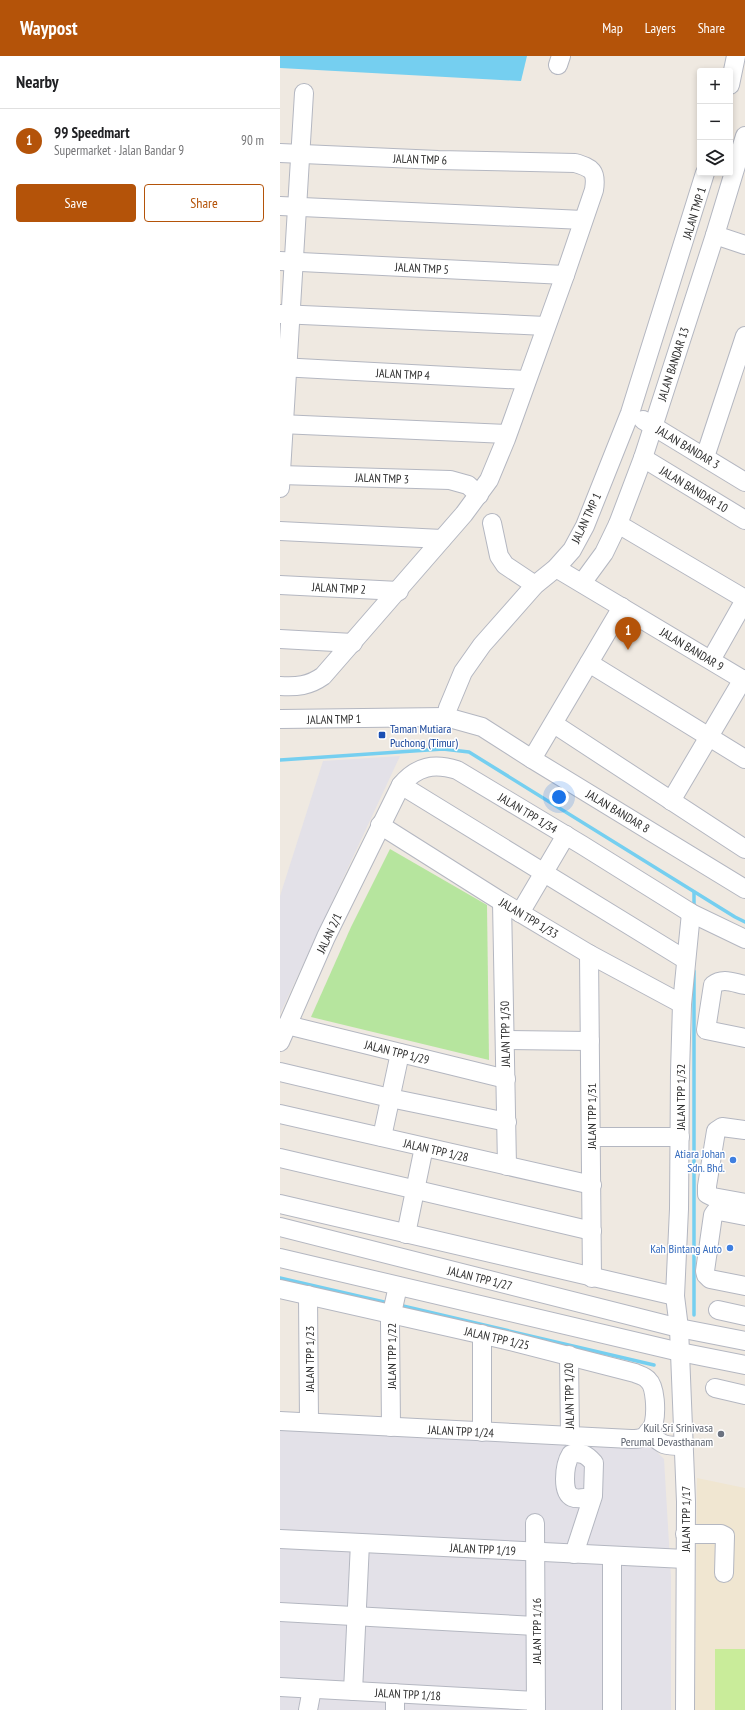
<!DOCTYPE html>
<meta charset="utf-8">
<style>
:root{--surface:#fff;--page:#f2f2f2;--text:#202124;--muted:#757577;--line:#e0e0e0;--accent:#b45309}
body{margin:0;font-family:"PT Sans Narrow",sans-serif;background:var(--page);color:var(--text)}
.controls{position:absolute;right:12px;top:12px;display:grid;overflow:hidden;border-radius:4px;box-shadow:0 2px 6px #0003}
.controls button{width:36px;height:36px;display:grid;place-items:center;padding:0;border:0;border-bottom:1px solid var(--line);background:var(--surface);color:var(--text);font:20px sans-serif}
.you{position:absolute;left:279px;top:741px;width:14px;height:14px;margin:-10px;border:3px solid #fff;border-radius:50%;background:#1a73e8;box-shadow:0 0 0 6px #1a73e833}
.badge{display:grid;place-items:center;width:26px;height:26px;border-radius:50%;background:var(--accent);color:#fff;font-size:13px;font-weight:700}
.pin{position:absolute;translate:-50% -33px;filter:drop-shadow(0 1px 2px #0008)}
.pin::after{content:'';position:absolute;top:21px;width:14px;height:12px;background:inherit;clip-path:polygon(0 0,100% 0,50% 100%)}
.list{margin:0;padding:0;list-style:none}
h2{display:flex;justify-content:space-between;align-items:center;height:52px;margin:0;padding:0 16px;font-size:17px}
h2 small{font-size:13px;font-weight:400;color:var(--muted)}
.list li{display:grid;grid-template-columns:26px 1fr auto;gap:12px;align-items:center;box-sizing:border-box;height:64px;padding:0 16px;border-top:1px solid var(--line)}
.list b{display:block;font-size:15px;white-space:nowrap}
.list p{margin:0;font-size:13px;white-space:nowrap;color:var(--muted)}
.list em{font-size:13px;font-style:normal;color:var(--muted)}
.actions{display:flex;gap:8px;padding:12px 16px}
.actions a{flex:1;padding:9px 0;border:1px solid var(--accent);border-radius:4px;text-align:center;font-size:14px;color:var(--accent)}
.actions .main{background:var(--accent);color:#fff}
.icon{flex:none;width:22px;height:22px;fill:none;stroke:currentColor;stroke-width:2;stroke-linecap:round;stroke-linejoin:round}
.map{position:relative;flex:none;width:465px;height:1654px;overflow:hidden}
header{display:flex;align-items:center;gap:24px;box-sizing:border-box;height:56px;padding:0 20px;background:var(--accent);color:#fff}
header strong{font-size:19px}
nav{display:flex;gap:22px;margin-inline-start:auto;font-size:14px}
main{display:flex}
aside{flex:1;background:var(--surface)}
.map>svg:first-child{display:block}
.industrial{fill:#e3e1e8}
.education{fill:#f0e6d1}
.green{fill:#b6e59e}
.pitch{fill:#c9ec9a}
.water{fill:#75cff0}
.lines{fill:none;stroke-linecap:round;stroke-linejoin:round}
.stream{stroke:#75cff0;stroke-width:3.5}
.minor-casing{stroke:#b4b7c1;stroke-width:20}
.minor{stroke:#fff;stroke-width:18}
.transit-dot{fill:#1a4fb4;stroke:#fff;stroke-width:1.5}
.shop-dot{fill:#3f7fe0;stroke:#fff;stroke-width:1.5}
.worship-dot{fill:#6b7280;stroke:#fff;stroke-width:1.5}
.labels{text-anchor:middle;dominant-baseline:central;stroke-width:3;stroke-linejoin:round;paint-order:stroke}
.street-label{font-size:12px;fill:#2e2e2e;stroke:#fff}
.transit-label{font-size:12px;fill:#164399;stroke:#fff;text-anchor:start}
.shop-label{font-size:12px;fill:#366cbe;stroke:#fff;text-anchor:end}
.worship-label{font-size:12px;fill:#5b616d;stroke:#fff;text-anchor:end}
</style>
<header>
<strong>Waypost</strong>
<nav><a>Map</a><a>Layers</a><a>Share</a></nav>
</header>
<main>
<aside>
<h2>Nearby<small></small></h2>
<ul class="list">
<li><span class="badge">1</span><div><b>99 Speedmart</b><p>Supermarket · Jalan Bandar 9</p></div><em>90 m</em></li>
</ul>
<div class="actions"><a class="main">Save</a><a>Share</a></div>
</aside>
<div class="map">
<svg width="465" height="1654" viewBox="0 0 465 1654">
<rect width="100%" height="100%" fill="#efe9e1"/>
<g class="industrial">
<path d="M120,700L0,958V840L43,705Z"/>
<path d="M0,1372L372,1391L384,1403L391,1521V1654H0Z"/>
</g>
<path class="education" d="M417,1422L465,1432V1654H415Z"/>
<path class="green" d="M110,793L207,849L209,1004L31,961L71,871Z"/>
<rect class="pitch" x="435" y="1593" width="30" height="61"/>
<path class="water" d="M0,0H247L241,25L0,12Z"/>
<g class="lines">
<g class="stream">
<path d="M0,704L163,693L189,696L455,861L465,866"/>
<path d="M414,836V853"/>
<path d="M0,1222L104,1246"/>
<path d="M123,1250L374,1309"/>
<path d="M414,1259V915"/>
</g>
<g class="minor-casing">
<g id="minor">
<path d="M278,9L281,0"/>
<path d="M450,29L456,0"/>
<path d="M0,97L158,104L295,107C312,112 317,115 314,134L285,219L226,383L209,424L184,458L43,620C29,630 17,631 0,630"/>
<path d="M0,150L303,164"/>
<path d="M435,179L465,189"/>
<path d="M0,205L285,219"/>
<path d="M0,258L266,270"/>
<path d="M0,311L246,324"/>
<path d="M363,364L465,426"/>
<path d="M0,368L227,378"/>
<path d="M425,401L465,280"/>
<path d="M363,402L465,464"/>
<path d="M0,419L170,424L188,429L199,439"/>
<path d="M0,432L24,37"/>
<path d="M212,467L219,500L225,509L255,529"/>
<path d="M338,468L465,543"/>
<path d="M0,475L162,483"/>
<path d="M276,512L465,625"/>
<path d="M302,527L324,497L338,468L363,402L435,179L465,80"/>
<path d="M0,529L119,535"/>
<path d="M0,583L73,587"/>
<path d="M431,604L465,544"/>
<path d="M309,607L465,703"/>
<path d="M166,661L168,652L183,616L202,589L255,529L276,512L292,494L305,470L350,357L425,117"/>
<path d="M0,663L166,661L202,671L252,703L465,833"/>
<path d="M274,668L465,793"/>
<path d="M252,703L342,551"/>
<path d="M121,729L406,904"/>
<path d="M391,745L463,623"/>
<path d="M100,769L222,846L309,898L402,948"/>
<path d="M222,846L227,1110"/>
<path d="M240,857L286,779"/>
<path d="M309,898L312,1222"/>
<path d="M465,929C454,927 443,921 433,929L426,974L465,982"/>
<path d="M7,969L226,1023"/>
<path d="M225,984L310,985"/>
<path d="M0,986L46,881L121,729C137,710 154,707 177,714L302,789L411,857L465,883"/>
<path d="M0,1016L110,1042L227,1066"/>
<path d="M0,1058L312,1129"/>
<path d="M465,1074L442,1071L436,1075L427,1130V1138L433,1141L465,1147"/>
<path d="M102,1081L120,997"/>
<path d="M311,1081H400"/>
<path d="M0,1102L312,1175"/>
<path d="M0,1148L395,1240"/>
<path d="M465,1160L439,1155L435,1156L433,1159L425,1215L426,1219L430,1223L465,1230"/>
<path d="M0,1171L399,1272L465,1285"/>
<path d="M126,1178L144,1091"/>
<path d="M0,1202L400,1296L465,1309"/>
<path d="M0,1233L226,1284L355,1317C359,1319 365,1320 368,1324C376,1331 376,1356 374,1366C373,1371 369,1376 366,1379C362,1383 357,1383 351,1383L0,1365"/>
<path d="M28,1239L29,1366"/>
<path d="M438,1254L465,1260"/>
<path d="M289,1299L290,1380"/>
<path d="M435,1332L465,1339"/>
<path d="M111,1371L110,1266L118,1230"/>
<path d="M202,1376V1278"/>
<path d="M368,1376C383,1390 384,1390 404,1390"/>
<path d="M255,1467L256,1654"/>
<path d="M405,1478H441L445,1480L444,1517"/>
<path d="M0,1483L405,1503"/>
<path d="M294,1498L313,1440L314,1407C306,1398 302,1396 291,1398C286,1406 285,1414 285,1423C285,1444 295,1445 313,1440"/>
<path d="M332,1500V1654"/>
<path d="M0,1556L255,1570"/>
<path d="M0,1631L256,1645"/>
<path d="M73,1635L80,1487"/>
<path d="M115,1637V1654"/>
<path d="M28,1654L32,1633"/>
<path d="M405,1654L406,1446L399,1272L395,1240L399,1153L400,1016L402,948L411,857"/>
</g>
</g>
<use href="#minor" class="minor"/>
</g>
<rect class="transit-dot" x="98" y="675" width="8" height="8" rx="2"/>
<g class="shop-dot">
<circle cx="453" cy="1104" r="4"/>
<circle cx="450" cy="1192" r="4"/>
</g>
<circle class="worship-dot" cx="441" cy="1378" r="4"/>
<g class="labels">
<g class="street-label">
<text transform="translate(140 103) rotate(2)">JALAN TMP 6</text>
<text transform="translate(414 157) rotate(-73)">JALAN TMP 1</text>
<text transform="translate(142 212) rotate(3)">JALAN TMP 5</text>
<text transform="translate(393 308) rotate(-72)">JALAN BANDAR 13</text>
<text transform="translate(123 318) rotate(3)">JALAN TMP 4</text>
<text transform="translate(408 391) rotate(31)">JALAN BANDAR 3</text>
<text transform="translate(102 422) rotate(2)">JALAN TMP 3</text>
<text transform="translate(414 433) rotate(31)">JALAN BANDAR 10</text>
<text transform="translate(306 462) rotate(-65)">JALAN TMP 1</text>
<text transform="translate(59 532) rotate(3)">JALAN TMP 2</text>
<text transform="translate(412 593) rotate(31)">JALAN BANDAR 9</text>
<text transform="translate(54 663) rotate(-1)">JALAN TMP 1</text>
<text transform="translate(338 755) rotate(31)">JALAN BANDAR 8</text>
<text transform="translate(248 757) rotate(31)">JALAN TPP 1/34</text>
<text transform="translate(249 862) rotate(31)">JALAN TPP 1/33</text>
<text transform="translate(49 877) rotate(-65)">JALAN 2/1</text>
<text transform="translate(225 978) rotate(-91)">JALAN TPP 1/30</text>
<text transform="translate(117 996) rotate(14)">JALAN TPP 1/29</text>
<text transform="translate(400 1041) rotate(-90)">JALAN TPP 1/32</text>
<text transform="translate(311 1060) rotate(-90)">JALAN TPP 1/31</text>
<text transform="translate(156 1094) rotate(13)">JALAN TPP 1/28</text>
<text transform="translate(200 1222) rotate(14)">JALAN TPP 1/27</text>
<text transform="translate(217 1282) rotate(13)">JALAN TPP 1/25</text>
<text transform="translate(111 1300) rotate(-90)">JALAN TPP 1/22</text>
<text transform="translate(29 1303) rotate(-90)">JALAN TPP 1/23</text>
<text transform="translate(289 1340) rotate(-91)">JALAN TPP 1/20</text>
<text transform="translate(181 1375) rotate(3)">JALAN TPP 1/24</text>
<text transform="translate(405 1463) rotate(-90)">JALAN TPP 1/17</text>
<text transform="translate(203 1493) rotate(3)">JALAN TPP 1/19</text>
<text transform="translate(256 1575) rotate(-90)">JALAN TPP 1/16</text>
<text transform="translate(128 1638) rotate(3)">JALAN TPP 1/18</text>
</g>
<g class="transit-label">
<text x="110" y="672">Taman Mutiara<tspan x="110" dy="14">Puchong (Timur)</tspan></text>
</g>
<g class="shop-label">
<text x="445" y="1097">Atiara Johan<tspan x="445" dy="14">Sdn. Bhd.</tspan></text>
<text x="442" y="1192">Kah Bintang Auto</text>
</g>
<g class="worship-label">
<text x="433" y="1371">Kuil Sri Srinivasa<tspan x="433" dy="14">Perumal Devasthanam</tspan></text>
</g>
</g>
</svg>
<div class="controls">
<button>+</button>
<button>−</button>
<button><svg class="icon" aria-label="layers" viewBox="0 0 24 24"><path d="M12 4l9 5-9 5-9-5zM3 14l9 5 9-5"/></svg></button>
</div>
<div class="you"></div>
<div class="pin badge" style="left:348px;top:594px">1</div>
</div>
</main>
